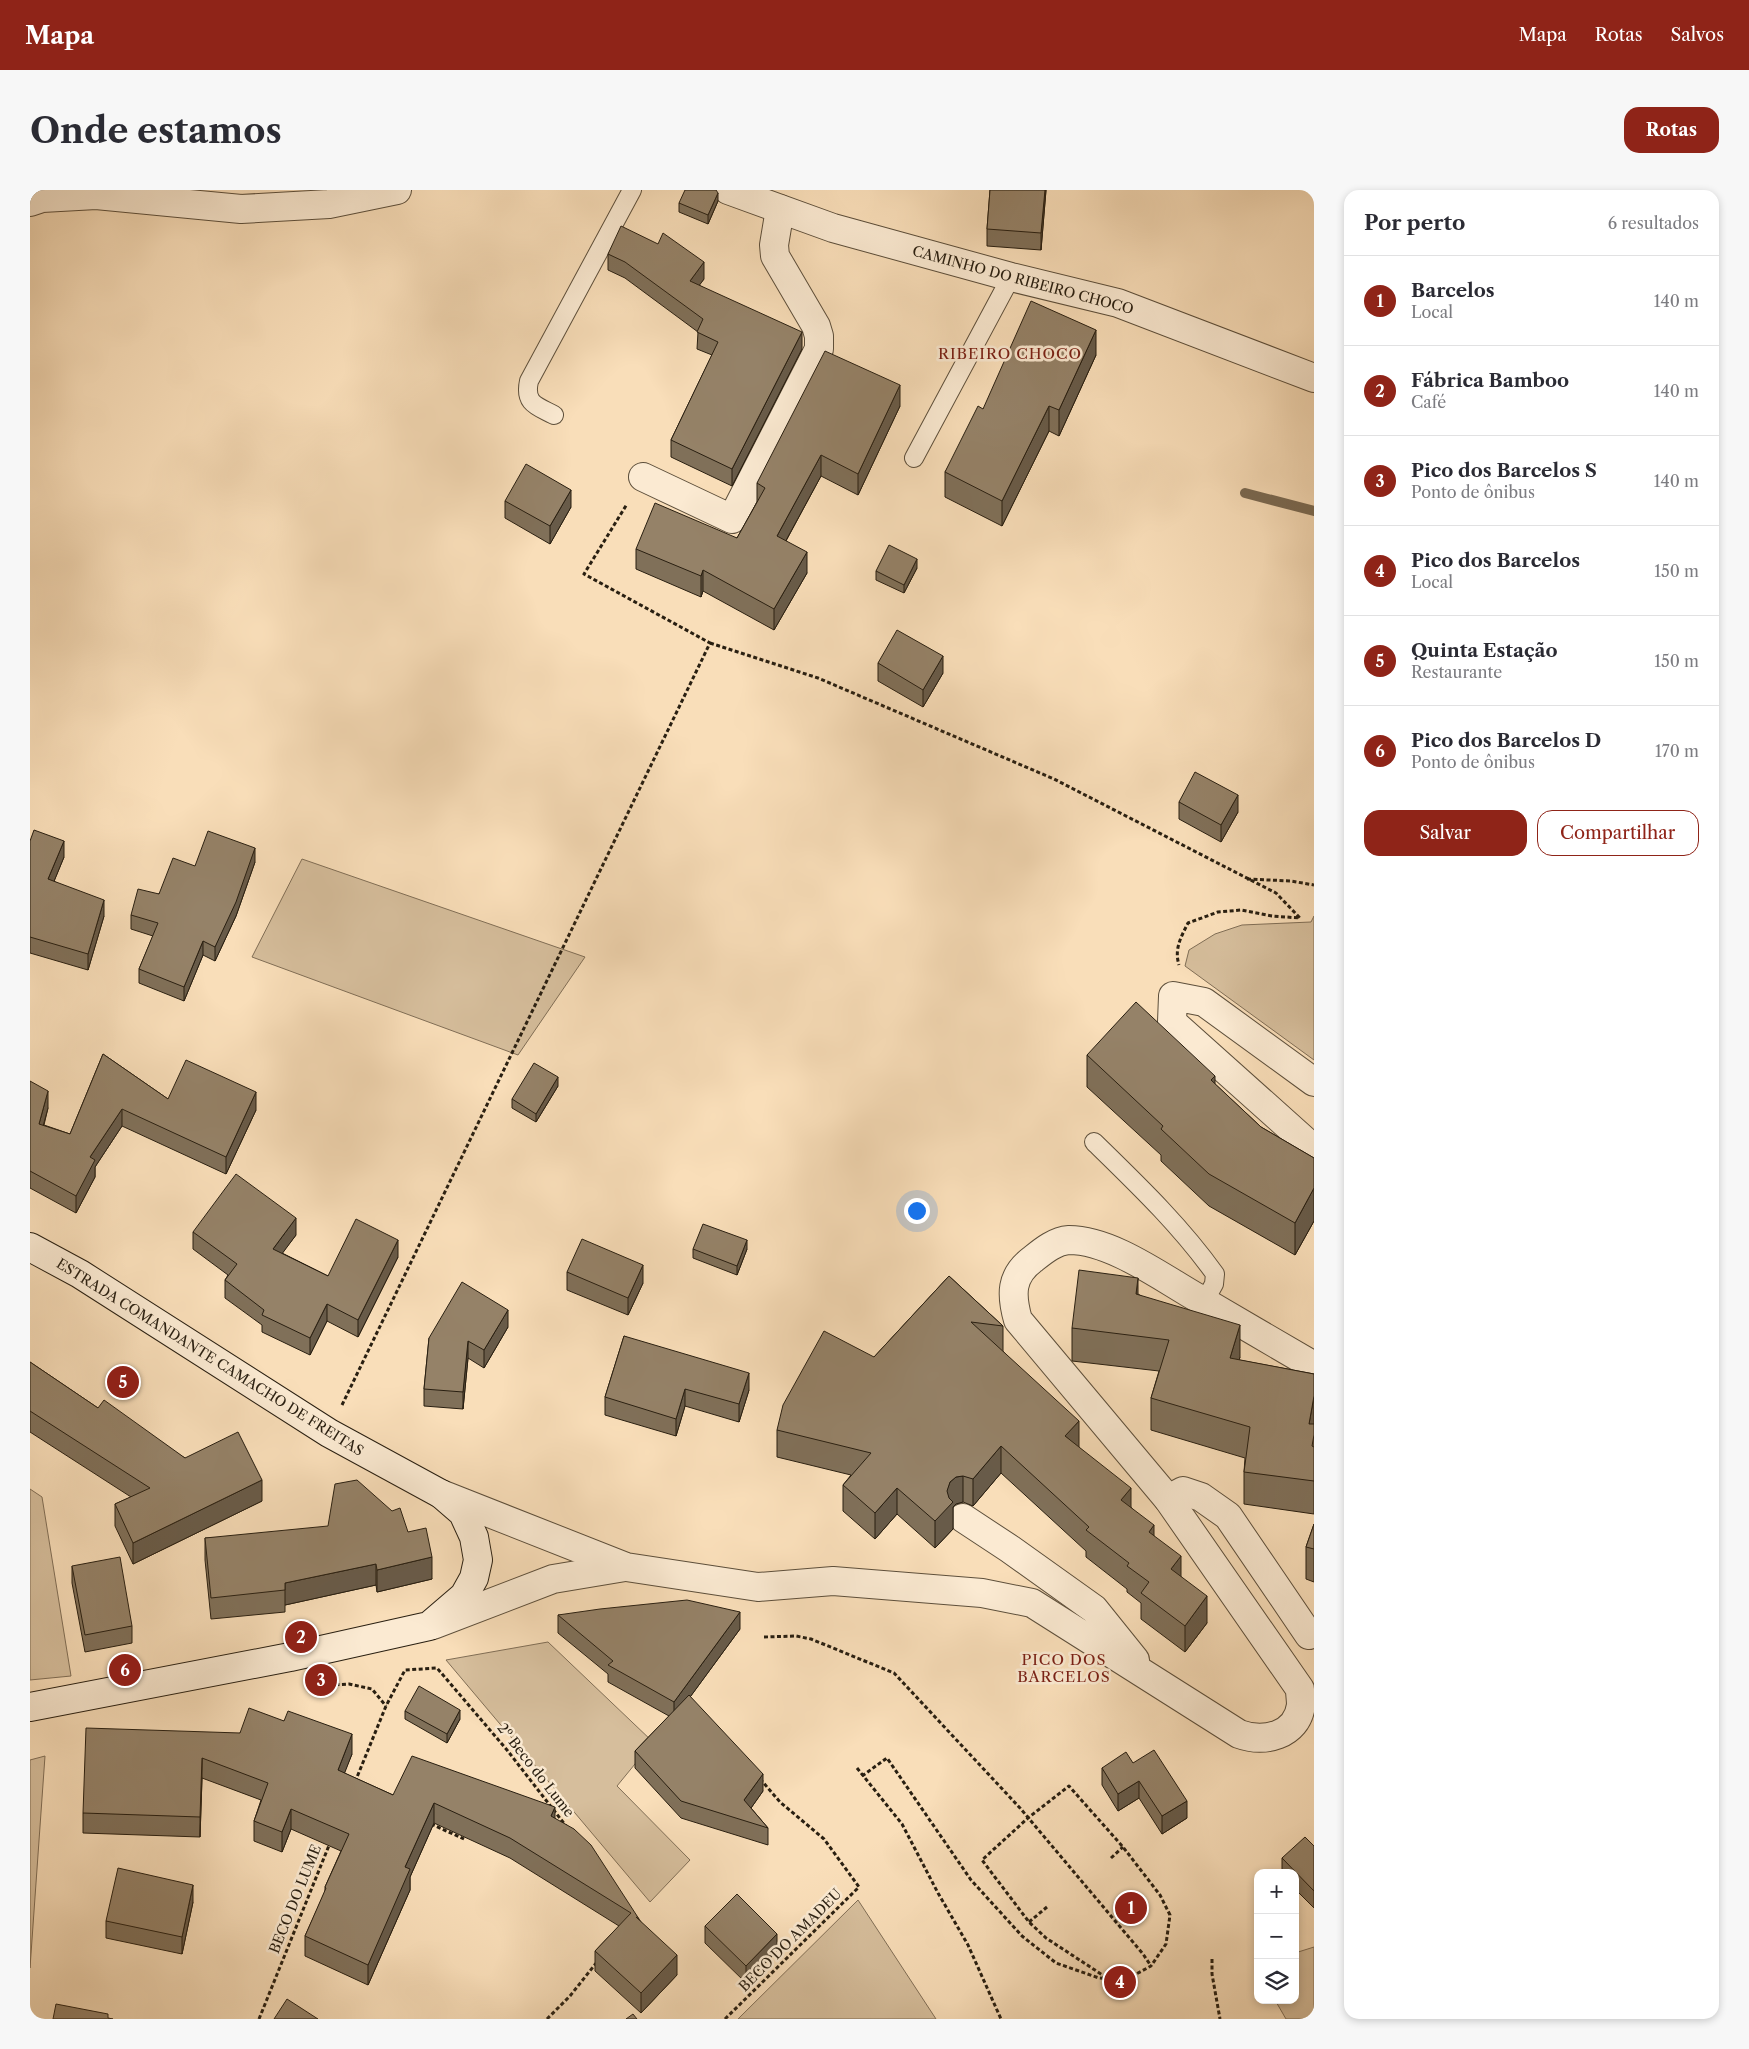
<!DOCTYPE html>
<html lang="pt">
<meta charset="utf-8">
<style>
:root{--surface:#fff;--page:#f7f7f7;--text:#2b2b33;--muted:#7c7c81;--line:#e1e1e2;--accent:#8f2418}
body{margin:0;font-family:"Libre Caslon Text",serif;background:var(--page);color:var(--text)}
.controls{position:absolute;right:15px;bottom:15px;display:grid;overflow:hidden;border-radius:10px;box-shadow:0 2px 8px #0003}
.controls button{width:45px;height:45px;display:grid;place-items:center;padding:0;border:0;border-bottom:1px solid var(--line);background:var(--surface);color:var(--text);font:25px sans-serif}
.you{position:absolute;left:886px;top:1020px;width:18px;height:18px;margin:-12px;border:4px solid #fff;border-radius:50%;background:#1a73e8;box-shadow:0 0 0 8px #1a73e833}
.badge{display:grid;place-items:center;width:32px;height:32px;border-radius:50%;background:var(--accent);color:#fff;font-size:16px;font-weight:700}
.pin{position:absolute;translate:-50% -50%;border:2px solid #fff;box-shadow:0 1px 5px #0006}
.list{margin:0;padding:0;list-style:none}
h2{display:flex;justify-content:space-between;align-items:center;height:65px;margin:0;padding:0 20px;font-size:21px}
h2 small{font-size:16px;font-weight:400;color:var(--muted)}
.list li{display:grid;grid-template-columns:32px 1fr auto;gap:15px;align-items:center;box-sizing:border-box;height:90px;padding:0 20px;border-top:1px solid var(--line)}
.list b{display:block;font-size:19px;white-space:nowrap}
.list p{margin:0;font-size:16px;white-space:nowrap;color:var(--muted)}
.list em{font-size:16px;font-style:normal;color:var(--muted)}
.actions{display:flex;gap:10px;padding:15px 20px}
.actions a{flex:1;padding:11px 0;border:1px solid var(--accent);border-radius:15px;text-align:center;font-size:18px;color:var(--accent)}
.actions .main{background:var(--accent);color:#fff}
.icon{flex:none;width:28px;height:28px;fill:none;stroke:currentColor;stroke-width:2;stroke-linecap:round;stroke-linejoin:round}
.map{position:relative;flex:none;width:1284px;height:1829px;overflow:hidden;border-radius:15px}
header{display:flex;align-items:center;gap:30px;box-sizing:border-box;height:70px;padding:0 25px;background:var(--accent);color:#fff}
header strong{font-size:24px}
nav{display:flex;gap:28px;margin-inline-start:auto;font-size:18px}
.intro{display:flex;align-items:center;justify-content:space-between;box-sizing:border-box;height:120px;padding:0 30px}
h1{margin:0;font-size:35px}
.button{padding:12px 22px;border-radius:15px;background:var(--accent);color:#fff;font-size:18px;font-weight:700}
main{display:flex;gap:30px;padding:0 30px}
aside{flex:1;background:var(--surface);border-radius:15px;box-shadow:0 2px 8px #0003}
.map>svg:first-child{display:block}
.green{fill:#d6be9c;stroke:#806e56}
.lines{fill:none;stroke-linecap:round;stroke-linejoin:round}
.stream{stroke:#7b6b54;stroke-width:10}
.service-casing{stroke:#5d4f3b;stroke-width:20}
.minor-casing{stroke:#5d4f3b;stroke-width:30}
.secondary-casing{stroke:#291f11;stroke-width:30}
.path{stroke:#291f11;stroke-width:3;stroke-dasharray:4 2.5;stroke-linecap:butt}
.service{stroke:#fbead2;stroke-width:18}
.minor{stroke:#fbead2;stroke-width:28}
.secondary{stroke:#fbead2;stroke-width:28}
.wall{fill:#807059;stroke:#291f11}
.shaded-wall{fill:#685b49;stroke:#291f11}
.building{fill:#958268;stroke:#291f11}
.labels{text-anchor:middle;dominant-baseline:central;stroke-width:5;stroke-linejoin:round;paint-order:stroke}
.street-label{font-size:14px;fill:#291f11;stroke:#fbead2}
.neighbourhood-label{font-size:15px;letter-spacing:1px;fill:#7a1f14;stroke:#fbead2}
</style>
<header>
<strong>Mapa</strong>
<nav><a>Mapa</a><a>Rotas</a><a>Salvos</a></nav>
</header>
<div class="intro"><h1>Onde estamos</h1><a class="button">Rotas</a></div>
<main>
<div class="map">
<svg width="1284" height="1829" viewBox="0 0 1284 1829">
<rect width="100%" height="100%" fill="#f9deb9"/>
<filter id="stains"><feTurbulence type="fractalNoise" baseFrequency=".004" numOctaves="4"/><feColorMatrix values="0 0 0 0 .2 0 0 0 0 .09 0 0 0 0 .02 0 0 0 .5 -.17"/></filter>
<radialGradient id="worn" r=".72"><stop offset=".6" stop-color="#630" stop-opacity="0"/><stop offset="1" stop-color="#630" stop-opacity=".3"/></radialGradient>
<g class="green">
<path d="M272,669L555,767L488,865L222,767Z"/>
<path d="M1284,726V870L1155,776L1159,760L1185,744L1212,735L1281,732Z"/>
<path d="M0,1299L12,1307L41,1486L0,1490Z"/>
<path d="M518,1452L623,1552L587,1596L660,1670L620,1712L416,1470Z"/>
<path d="M15,1566L0,1778V1570Z"/>
<path d="M828,1710L906,1829H708Z"/>
<path d="M1284,1757V1829H1256L1245,1810H1265V1763Z"/>
</g>
<g class="lines">
<path class="stream" d="M1215,303L1284,321"/>
<g class="service-casing">
<g id="service">
<path d="M524,225C507,216 494,214 499,191L602,0"/>
<path d="M884,268L981,87"/>
<path d="M1064,952C1107,994 1150,1035 1185,1084L1184,1094L1174,1112"/>
</g>
</g>
<g class="minor-casing">
<g id="minor">
<path d="M698,0L803,38L981,87L1088,113L1284,188"/>
<path d="M0,12L12,8L66,5L211,19L299,14L367,0"/>
<path d="M613,287L702,329L789,159V146L786,136L745,66L744,55L750,19"/>
<path d="M1284,892L1174,812L1143,806L1142,832L1284,959"/>
<path d="M411,1304L596,1377L728,1397L803,1391L952,1403L1002,1413L1209,1544C1234,1553 1267,1546 1271,1515C1271,1510 1270,1504 1270,1499L1138,1309L988,1130C981,1105 980,1086 1003,1069C1013,1061 1025,1051 1039,1050C1081,1050 1131,1087 1166,1107C1205,1130 1245,1153 1284,1176"/>
<path d="M1138,1309L1153,1301L1171,1307L1198,1326L1279,1445"/>
<path d="M933,1328L980,1359L1064,1419L1105,1470"/>
<path d="M403,1435L523,1389L595,1377"/>
</g>
</g>
<g class="secondary-casing">
<path id="secondary" d="M0,1057L50,1084L299,1243L411,1304L433,1323L444,1347L448,1370L444,1388L434,1406L399,1436L260,1467L0,1517"/>
</g>
<g class="path">
<path d="M680,453L788,488L1024,589L1246,703L1270,728L1242,726L1211,720L1188,722L1158,733C1151,747 1144,759 1149,775"/>
<path d="M1217,689L1261,691L1284,695"/>
<path d="M312,1215L680,453L554,384L597,314"/>
<path d="M734,1447L766,1446L781,1449L864,1483L990,1618L1113,1764L1121,1776"/>
<path d="M286,1496L319,1494L342,1499L356,1516"/>
<path d="M827,1578L872,1634L908,1703L938,1755L971,1829"/>
<path d="M832,1586L857,1568L941,1690L992,1746L1026,1773L1069,1788L1095,1790L1121,1776L1136,1754L1140,1725L1130,1705L1093,1657L1039,1596L998,1628L952,1670L999,1732L1016,1748L1077,1788"/>
<path d="M325,1592L356,1516L375,1480L407,1478L477,1560L536,1636"/>
<path d="M401,1634L434,1649"/>
<path d="M1081,1668L1093,1657"/>
<path d="M999,1732L1017,1717"/>
<path d="M1182,1769V1784L1190,1829"/>
<path d="M229,1829L300,1653"/>
<path d="M517,1829L540,1806L567,1772"/>
<path d="M695,1829L829,1697L794,1649L750,1612L731,1590"/>
</g>
<use href="#service" class="service"/>
<use href="#minor" class="minor"/>
<use href="#secondary" class="secondary"/>
</g>
<g class="wall">
<path d="M960,0H1016L1011,60L957,56V39Z"/>
<path d="M688,11L678,34L649,22V13Z"/>
<path d="M578,64L674,89L669,95L772,159L702,296L641,267V250L682,165L667,159L668,142L595,88L578,80Z"/>
<path d="M1066,165L1029,246L1019,241L972,336L915,307V282L953,219Z"/>
<path d="M870,216L828,305L791,286L756,351L777,383L744,440L673,401L671,407L606,379V359L707,348L727,312V293Z"/>
<path d="M475,311L541,317L520,354L475,328Z"/>
<path d="M887,378L874,403L846,390V381Z"/>
<path d="M848,473L913,483L893,517L848,491Z"/>
<path d="M1149,612L1208,622L1191,652L1149,629Z"/>
<path d="M0,651L34,667L24,691L74,726L58,780L0,763Z"/>
<path d="M225,672L206,726L185,771L173,765L154,811L109,793V779L123,746L101,739V725L165,676Z"/>
<path d="M73,864L138,909L226,920L196,984L92,936L65,977V987L46,1023L0,998V891L18,918L14,935L40,944Z"/>
<path d="M1057,865L1185,894L1231,937L1284,968V1031L1265,1065L1179,1016L1131,971V965L1057,897Z"/>
<path d="M528,896L506,932L482,918V909Z"/>
<path d="M163,1042L266,1045L252,1063L298,1086L368,1067L328,1147L297,1131L280,1165L232,1142V1135L195,1108V1090L198,1085L163,1059Z"/>
<path d="M663,1059H717L707,1085L663,1068Z"/>
<path d="M537,1082L613,1093L598,1125L537,1100Z"/>
<path d="M919,1086L973,1136V1161L1049,1257L1101,1317L1124,1346L1151,1387L1177,1433L1155,1462L1111,1429V1413L1097,1402V1399L1056,1367V1361L971,1283L943,1316L933,1312L926,1314L923,1317V1339L905,1358L867,1324L845,1349L813,1321V1295L821,1285L747,1267V1240L844,1167Z"/>
<path d="M1108,1104L1210,1167L1209,1170L1284,1184V1324L1214,1314V1282L1215,1268L1121,1240V1208L1129,1181L1042,1171V1138Z"/>
<path d="M478,1137L454,1178L438,1168L433,1219L394,1216V1199L399,1148Z"/>
<path d="M594,1146L719,1200L709,1232L655,1216L646,1246L575,1225V1207Z"/>
<path d="M0,1172L68,1218L155,1268L232,1311L103,1374L85,1336V1314L101,1307L0,1242Z"/>
<path d="M1284,1334V1392L1276,1389V1357Z"/>
<path d="M378,1342L402,1389L347,1402L346,1395L255,1415V1422L181,1429L175,1370V1348Z"/>
<path d="M42,1376L102,1436V1453L55,1462L42,1393Z"/>
<path d="M528,1425L710,1439L660,1507L733,1601L721,1618L738,1638V1655L651,1628L605,1578V1561L639,1526L578,1492V1484L528,1443Z"/>
<path d="M375,1521L430,1529L417,1553L375,1529Z"/>
<path d="M254,1531L322,1564L314,1583L363,1605L525,1628L609,1729L647,1785L611,1823L565,1781V1761L589,1736L480,1668L404,1633L380,1687V1700L338,1795L275,1766V1746L295,1702V1697L311,1661L261,1639L252,1662L224,1651V1631L231,1610L172,1588L170,1647L53,1643V1623L210,1543Z"/>
<path d="M1103,1573L1157,1628L1132,1644L1109,1608L1088,1621L1072,1595V1578Z"/>
<path d="M1284,1656V1718L1265,1699V1683H1252V1668Z"/>
<path d="M163,1712L152,1764L76,1748V1731Z"/>
<path d="M675,1736L747,1761L716,1793L675,1753Z"/>
</g>
<g class="shaded-wall">
<path d="M1015,0H1016L1011,60V43Z"/>
<path d="M688,3V11L678,34V25Z"/>
<path d="M674,72V89L660,108V91Z"/>
<path d="M1066,140V165L1029,246V220Z"/>
<path d="M772,142V159L702,296V279Z"/>
<path d="M870,195V216L828,305V284Z"/>
<path d="M1019,216V241L972,336V311Z"/>
<path d="M791,265V286L747,367V346Z"/>
<path d="M541,300V317L520,354V336Z"/>
<path d="M777,362V383L744,440V419Z"/>
<path d="M887,369V378L874,403V395Z"/>
<path d="M673,380V401L671,407V386Z"/>
<path d="M913,466V483L893,517V500Z"/>
<path d="M1208,605V622L1191,652V635Z"/>
<path d="M34,651V667L18,706V689Z"/>
<path d="M225,658V672L206,726L185,771V757Z"/>
<path d="M74,710V726L58,780V764Z"/>
<path d="M173,751V765L154,811V797Z"/>
<path d="M1185,886V918L1181,890Z"/>
<path d="M528,887V896L506,932V924Z"/>
<path d="M18,901V918L9,951V934Z"/>
<path d="M226,902V920L196,984V967Z"/>
<path d="M92,919V936L65,977V987L46,1023V1006L60,967Z"/>
<path d="M1284,998V1031L1265,1065V1033Z"/>
<path d="M266,1028V1045L243,1076V1059Z"/>
<path d="M368,1050V1067L328,1147V1130Z"/>
<path d="M717,1050V1059L707,1085V1076Z"/>
<path d="M613,1075V1093L598,1125V1108Z"/>
<path d="M1108,1088V1120L1106,1104Z"/>
<path d="M297,1114V1131L280,1165V1148Z"/>
<path d="M478,1120V1137L454,1178V1160Z"/>
<path d="M1210,1135V1167L1200,1201V1168Z"/>
<path d="M438,1151V1168L433,1219V1202Z"/>
<path d="M719,1183V1200L709,1232V1214Z"/>
<path d="M655,1199V1216L646,1246V1229Z"/>
<path d="M1284,1206V1238L1279,1234Z"/>
<path d="M1049,1231V1258L1035,1246Z"/>
<path d="M971,1256V1283L943,1316V1289Z"/>
<path d="M933,1286V1312L926,1314L923,1317V1339L905,1358V1331L920,1292L926,1287Z"/>
<path d="M232,1290V1311L103,1374V1353Z"/>
<path d="M867,1298V1324L845,1349V1323Z"/>
<path d="M1101,1298V1324L1091,1310Z"/>
<path d="M1124,1335V1362L1119,1342Z"/>
<path d="M1151,1366V1393L1141,1379Z"/>
<path d="M402,1367V1389L347,1402V1380Z"/>
<path d="M346,1374V1395L255,1415V1393Z"/>
<path d="M1177,1406V1433L1155,1462V1436Z"/>
<path d="M710,1422V1439L644,1529V1512Z"/>
<path d="M430,1520V1529L417,1553V1544Z"/>
<path d="M322,1544V1564L308,1600V1580Z"/>
<path d="M172,1568V1588L170,1647V1627Z"/>
<path d="M733,1584V1601L714,1628V1610Z"/>
<path d="M1109,1591V1608L1088,1621V1604Z"/>
<path d="M1157,1611V1628L1132,1644V1626Z"/>
<path d="M404,1613V1633L380,1687V1700L338,1795V1775L375,1677Z"/>
<path d="M525,1617V1638L521,1626Z"/>
<path d="M261,1619V1639L252,1662V1642Z"/>
<path d="M163,1695V1712L152,1764V1747Z"/>
<path d="M747,1744V1761L716,1793V1776Z"/>
<path d="M647,1765V1785L611,1823V1803Z"/>
</g>
<g class="building">
<path d="M655,0H686L688,3L678,25L649,13Z"/>
<path d="M960,0H1015L1011,43L957,39Z"/>
<path d="M591,36L628,54L633,43L674,72L660,91L772,142L702,279L641,250L688,152L667,142L673,129L595,72L578,64Z"/>
<path d="M1001,111L1066,140L1029,220L1019,216L972,311L915,282L948,216L953,219Z"/>
<path d="M795,161L870,195L828,284L791,265L747,346L777,362L744,419L673,380L671,386L606,359L625,313L707,348L735,298L727,293Z"/>
<path d="M496,274L541,300L520,336L475,311Z"/>
<path d="M859,355L887,369L874,395L846,381Z"/>
<path d="M867,440L913,466L893,500L848,473Z"/>
<path d="M1165,582L1208,605L1191,635L1149,612Z"/>
<path d="M4,640L34,651L18,689L74,710L58,764L0,747V651Z"/>
<path d="M178,641L225,658L206,712L185,757L173,751L154,797L109,779L128,733L101,725L108,699L129,704L143,668L165,676Z"/>
<path d="M1106,812L1185,886L1181,890L1231,937L1284,968V998L1265,1033L1179,984L1131,939L1133,936L1057,865Z"/>
<path d="M73,864L138,909L156,870L226,902L196,967L92,919L60,967L65,970L46,1006L0,981V891L18,901L9,934L40,944Z"/>
<path d="M504,873L528,887L506,924L482,909Z"/>
<path d="M206,984L266,1028L243,1059L298,1086L326,1029L368,1050L328,1130L297,1114L280,1148L232,1125L234,1120L195,1090L207,1074L163,1042Z"/>
<path d="M673,1034L717,1050L707,1076L663,1059Z"/>
<path d="M552,1049L613,1075L598,1108L537,1082Z"/>
<path d="M1049,1080L1108,1088L1106,1104L1210,1135L1200,1168L1284,1184V1206L1279,1234H1284V1245L1282,1256L1284,1257V1291L1214,1282L1220,1237L1121,1208L1139,1150L1042,1138Z"/>
<path d="M919,1086L973,1136L941,1132L1049,1231L1035,1246L1101,1298L1091,1310L1124,1335L1119,1342L1151,1366L1141,1379L1177,1406L1155,1436L1111,1403L1119,1392L1097,1376L1099,1373L1056,1340L1059,1337L971,1256L943,1289L933,1286L926,1287L920,1292L917,1301L919,1308L923,1312L905,1331L867,1298L845,1323L813,1295L841,1263L747,1240L753,1215L794,1141L844,1167Z"/>
<path d="M432,1092L478,1120L454,1160L438,1151L433,1202L394,1199L399,1148Z"/>
<path d="M594,1146L719,1183L709,1214L655,1199L646,1229L575,1207Z"/>
<path d="M0,1172L68,1218L74,1210L155,1268L208,1242L232,1290L103,1353L85,1314L120,1298L0,1221Z"/>
<path d="M327,1290L362,1321L370,1318L378,1342L396,1338L402,1367L347,1380L346,1374L255,1393V1400L181,1408L175,1348L298,1336L305,1294Z"/>
<path d="M1284,1334V1359L1276,1357Z"/>
<path d="M90,1367L102,1436L55,1445L42,1376Z"/>
<path d="M657,1410L710,1422L644,1512L578,1475L583,1471L528,1425L570,1419Z"/>
<path d="M389,1496L430,1520L417,1544L375,1521Z"/>
<path d="M659,1505L733,1584L714,1610L738,1638L651,1611L605,1561Z"/>
<path d="M219,1518L254,1531L258,1521L322,1544L308,1580L363,1605L382,1566L525,1617L521,1626L544,1639L561,1655L609,1729L606,1727L647,1765L611,1803L565,1761L601,1723L480,1648L404,1613L375,1677L380,1679L338,1775L275,1746L296,1698L295,1697L319,1644L261,1619L252,1642L224,1631L238,1593L172,1568L170,1627L53,1623L56,1538L210,1543Z"/>
<path d="M1124,1560L1157,1611L1132,1626L1109,1591L1088,1604L1072,1578L1096,1562L1103,1573Z"/>
<path d="M1275,1647L1284,1656V1701L1252,1668Z"/>
<path d="M88,1678L163,1695L152,1747L76,1731Z"/>
<path d="M707,1704L747,1744L716,1776L675,1736Z"/>
<path d="M257,1809L288,1829H244Z"/>
<path d="M26,1814L78,1824V1828L83,1829H23Z"/>
<path d="M603,1824L607,1829H596Z"/>
</g>
<g class="labels">
<g class="street-label">
<text transform="translate(993 90) rotate(15)">CAMINHO DO RIBEIRO CHOCO</text>
<text transform="translate(180 1167) rotate(32)">ESTRADA COMANDANTE CAMACHO DE FREITAS</text>
<text transform="translate(506 1580) rotate(52)">2º Beco do Lume</text>
<text transform="translate(265 1709) rotate(-68)">BECO DO LUME</text>
<text transform="translate(760 1750) rotate(-45)">BECO DO AMADEU</text>
</g>
<g class="neighbourhood-label">
<text x="980" y="163">RIBEIRO CHOCO</text>
<text x="1034" y="1469">PICO DOS<tspan x="1034" dy="17">BARCELOS</tspan></text>
</g>
</g>
<rect width="100%" height="100%" filter="url(#stains)"/>
<rect width="100%" height="100%" fill="url(#worn)"/>
</svg>
<div class="controls">
<button>+</button>
<button>−</button>
<button><svg class="icon" aria-label="layers" viewBox="0 0 24 24"><path d="M12 4l9 5-9 5-9-5zM3 14l9 5 9-5"/></svg></button>
</div>
<div class="you"></div>
<div class="pin badge" style="left:1101px;top:1718px">1</div>
<div class="pin badge" style="left:271px;top:1447px">2</div>
<div class="pin badge" style="left:291px;top:1490px">3</div>
<div class="pin badge" style="left:1090px;top:1792px">4</div>
<div class="pin badge" style="left:93px;top:1192px">5</div>
<div class="pin badge" style="left:95px;top:1480px">6</div>
</div>
<aside>
<h2>Por perto<small>6 resultados</small></h2>
<ul class="list">
<li><span class="badge">1</span><div><b>Barcelos</b><p>Local</p></div><em>140 m</em></li>
<li><span class="badge">2</span><div><b>Fábrica Bamboo</b><p>Café</p></div><em>140 m</em></li>
<li><span class="badge">3</span><div><b>Pico dos Barcelos S</b><p>Ponto de ônibus</p></div><em>140 m</em></li>
<li><span class="badge">4</span><div><b>Pico dos Barcelos</b><p>Local</p></div><em>150 m</em></li>
<li><span class="badge">5</span><div><b>Quinta Estação</b><p>Restaurante</p></div><em>150 m</em></li>
<li><span class="badge">6</span><div><b>Pico dos Barcelos D</b><p>Ponto de ônibus</p></div><em>170 m</em></li>
</ul>
<div class="actions"><a class="main">Salvar</a><a>Compartilhar</a></div>
</aside>
</main>
